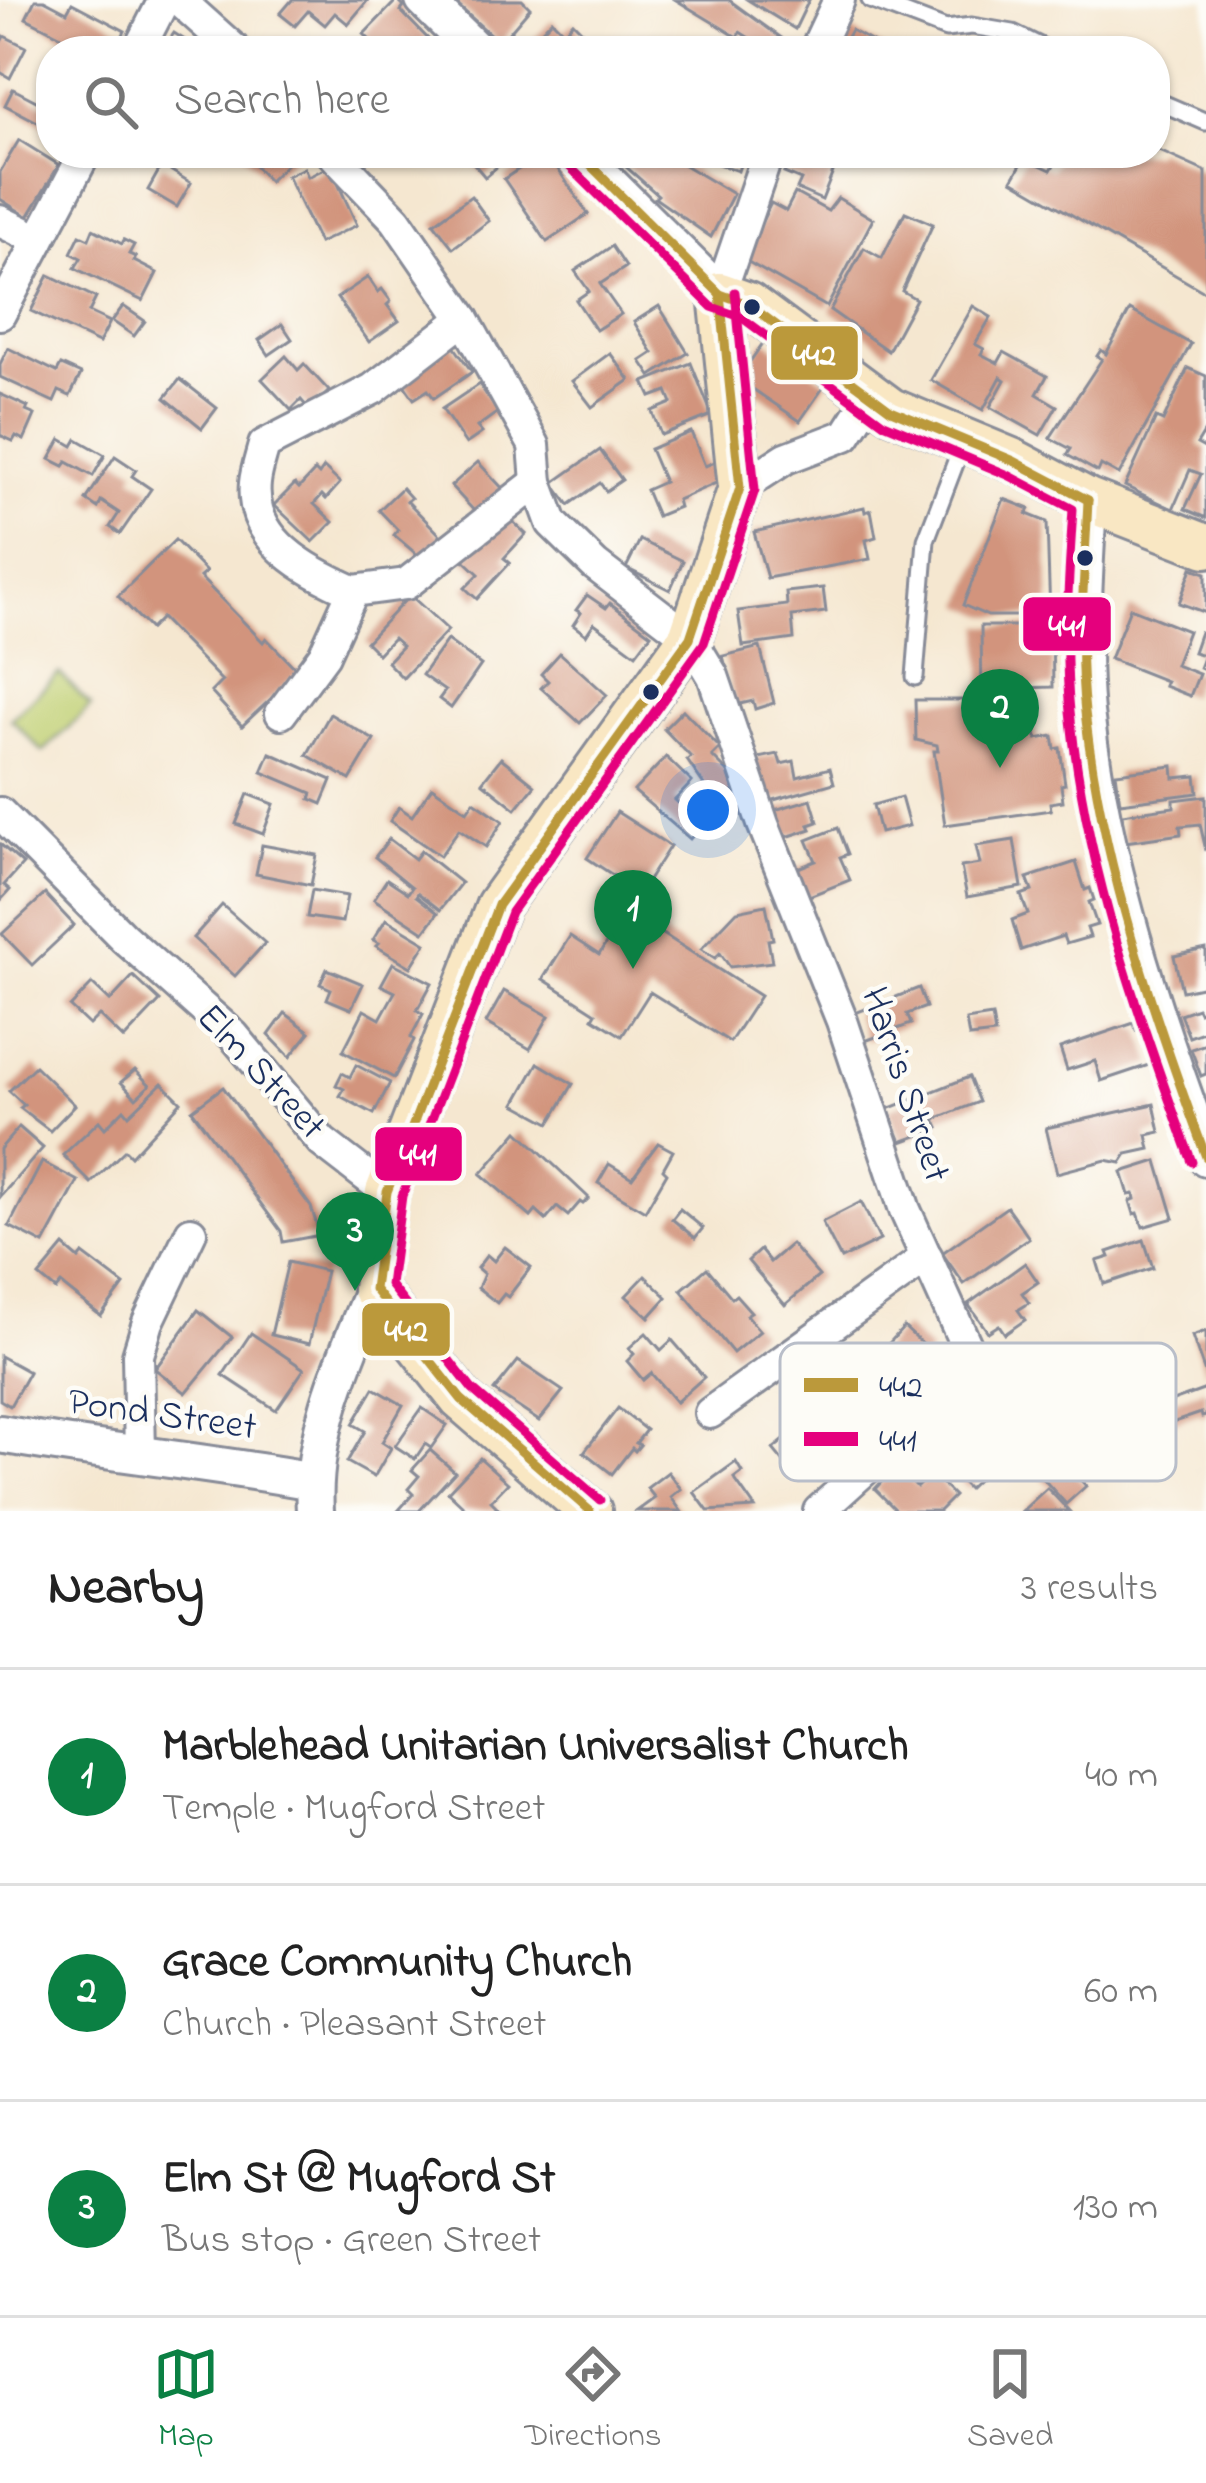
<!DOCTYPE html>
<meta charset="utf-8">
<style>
:root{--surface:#fff;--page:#f2f2f2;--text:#222;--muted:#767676;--line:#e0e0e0;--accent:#0b8043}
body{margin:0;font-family:"Indie Flower",sans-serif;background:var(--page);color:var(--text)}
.you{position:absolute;left:708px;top:810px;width:42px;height:42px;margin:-30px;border:9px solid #fff;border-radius:50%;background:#1a73e8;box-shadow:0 0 0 18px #1a73e833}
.badge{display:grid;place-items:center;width:78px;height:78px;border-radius:50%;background:var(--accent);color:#fff;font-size:39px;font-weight:700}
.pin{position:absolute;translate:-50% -99px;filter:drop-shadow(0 3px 6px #0008)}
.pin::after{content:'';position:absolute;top:63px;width:42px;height:36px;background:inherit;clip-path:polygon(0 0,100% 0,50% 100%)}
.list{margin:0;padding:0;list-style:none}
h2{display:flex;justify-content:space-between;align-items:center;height:156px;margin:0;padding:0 48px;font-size:51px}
h2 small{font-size:39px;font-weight:400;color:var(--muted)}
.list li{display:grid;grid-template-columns:78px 1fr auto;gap:36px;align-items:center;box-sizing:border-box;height:216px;padding:0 48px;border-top:3px solid var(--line)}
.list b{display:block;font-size:45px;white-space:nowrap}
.list p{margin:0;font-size:39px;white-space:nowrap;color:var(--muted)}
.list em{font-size:39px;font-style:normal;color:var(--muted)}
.icon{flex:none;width:66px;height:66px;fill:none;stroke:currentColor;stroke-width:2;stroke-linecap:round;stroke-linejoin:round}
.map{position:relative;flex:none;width:1206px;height:1511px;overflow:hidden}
.search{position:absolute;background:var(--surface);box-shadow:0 3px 9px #0004;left:36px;right:36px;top:36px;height:132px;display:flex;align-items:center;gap:30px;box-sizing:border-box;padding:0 42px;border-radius:48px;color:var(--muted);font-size:45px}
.sheet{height:804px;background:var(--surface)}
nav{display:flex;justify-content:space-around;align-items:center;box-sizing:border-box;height:168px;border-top:3px solid var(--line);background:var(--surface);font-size:33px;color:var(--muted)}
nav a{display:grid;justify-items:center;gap:6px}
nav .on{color:var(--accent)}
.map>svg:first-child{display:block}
.green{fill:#c0cf71;stroke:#6e7f68;stroke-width:3}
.building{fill:#d2947d}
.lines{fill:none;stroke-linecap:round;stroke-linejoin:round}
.service-casing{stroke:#888b97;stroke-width:21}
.minor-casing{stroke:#888b97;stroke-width:36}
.tertiary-casing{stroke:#888b97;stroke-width:42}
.secondary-casing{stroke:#888b97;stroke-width:48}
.service{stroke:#fff;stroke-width:15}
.minor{stroke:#fff;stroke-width:30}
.tertiary{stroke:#fff;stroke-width:36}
.secondary{stroke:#f9e7c3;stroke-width:42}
.bus-1-casing{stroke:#fdfcf7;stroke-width:18}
.bus-2-casing{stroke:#fdfcf7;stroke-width:18}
.bus-1{stroke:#bb993b;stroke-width:9}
.bus-2{stroke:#e5007d;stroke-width:9}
.bus-dot{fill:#1b2f5e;stroke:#fdfcf7;stroke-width:4.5}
.labels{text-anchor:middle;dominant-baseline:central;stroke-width:9;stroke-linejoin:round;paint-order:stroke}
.street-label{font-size:39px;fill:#1b2f5e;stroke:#fdfcf7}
.key{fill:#fdfcf7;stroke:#b9bec9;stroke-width:3}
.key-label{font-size:33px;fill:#1b2f5e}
.line-badge{stroke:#fdfcf7;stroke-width:4.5}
.badge-label{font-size:33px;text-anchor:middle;font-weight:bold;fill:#fff}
</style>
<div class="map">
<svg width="1206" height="1511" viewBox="0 0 1206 1511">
<rect width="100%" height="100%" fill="#fdfcf7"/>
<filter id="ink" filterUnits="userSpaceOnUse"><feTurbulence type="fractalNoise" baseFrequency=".00833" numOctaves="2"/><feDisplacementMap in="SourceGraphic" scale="24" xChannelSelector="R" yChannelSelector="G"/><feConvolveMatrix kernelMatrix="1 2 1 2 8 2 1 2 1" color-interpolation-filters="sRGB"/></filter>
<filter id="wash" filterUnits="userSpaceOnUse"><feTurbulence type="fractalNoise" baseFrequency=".004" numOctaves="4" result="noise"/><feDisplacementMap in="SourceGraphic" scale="48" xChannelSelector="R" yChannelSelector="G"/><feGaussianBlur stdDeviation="2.7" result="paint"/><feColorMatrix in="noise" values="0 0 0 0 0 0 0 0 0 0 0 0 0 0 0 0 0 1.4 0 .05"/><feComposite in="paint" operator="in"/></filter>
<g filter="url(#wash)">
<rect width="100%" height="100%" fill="#f5e7d0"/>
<path class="green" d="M59,673L91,706L43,752L11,719Z"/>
<g id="blocks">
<g class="building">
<path d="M35,0H44L67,12L72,3L125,31L115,51H91L26,18Z"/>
<path d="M292,0H368L348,24L335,13L325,25L308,11L295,26L280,14Z"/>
<path d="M397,0L404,7L401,11L434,45L427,51H381L364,34Z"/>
<path d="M452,0H522L530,8L500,43Z"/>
<path d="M676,0H729L787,42L782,51H770L740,32L737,37Z"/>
<path d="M748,0H809L795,29Z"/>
<path d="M552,20L564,32L573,22L581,30L566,45L572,51H522Z"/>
<path d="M851,30L889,51H839Z"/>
<path d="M174,33L202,51H162Z"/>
<path d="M4,36L26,47L10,78L0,72V44Z"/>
<path d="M51,87V129L5,105L13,89L42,104Z"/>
<path d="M19,140L59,165L28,217L0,199V172Z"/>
<path d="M1155,149L1206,172V293L1012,180L1025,158L1051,170L1061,153H1155Z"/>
<path d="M243,153H298L269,181Z"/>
<path d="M465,153H513L485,177Z"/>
<path d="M543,153H547L588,214L547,242L504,179Z"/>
<path d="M620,153H679L676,160L733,194L711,237L655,198L658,195L616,158Z"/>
<path d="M687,153H744L738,171Z"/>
<path d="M793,153L830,157L825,168L833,172L822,200L797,189L801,180L784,173Z"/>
<path d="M162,165L191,183L177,207L148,190Z"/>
<path d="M330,166L357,225L319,243L287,176L304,168L308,177Z"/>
<path d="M795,193L828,211L838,198L873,219L827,307L743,259L771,203L786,211Z"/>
<path d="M471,196L489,221L453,248L434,223Z"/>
<path d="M905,212L933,224L902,291L916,299L888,351L830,310L864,248L882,258Z"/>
<path d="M93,229L122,244L124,240L134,245L129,254L136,257L134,261L157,273L143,301L75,268L81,258L71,253L80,235L89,239Z"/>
<path d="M612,246L626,267L600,284L621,314L596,330L576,300L589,291L575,271Z"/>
<path d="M49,275L96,298L89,312L110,322L99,343L31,311Z"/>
<path d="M368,277L378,292L382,289L391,301L387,305L399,321L369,342L337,298Z"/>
<path d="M123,306L145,321L134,336L112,321Z"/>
<path d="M659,306L688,353L651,376L641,361L653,353L634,322Z"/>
<path d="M973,306L991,317L975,344L984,349L981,354L998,363L1004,352L1047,376L1037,394L1057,406L1040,435L990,407L1005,380L1001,377L983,410L931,380Z"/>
<path d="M1130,310L1191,344L1119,475L1101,465L1098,472L1067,455L1071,449L1050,438L1102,359L1097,356L1101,350L1106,354Z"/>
<path d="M282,324L292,339L269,355L259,340Z"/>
<path d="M765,340L827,382L800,421L738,379Z"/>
<path d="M451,342L472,372L434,398L428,390L414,399L400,379Z"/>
<path d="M8,348L57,372L61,365L81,374L70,396L59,391L54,402L0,377V364Z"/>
<path d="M610,353L630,380L592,407L572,381Z"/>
<path d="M286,356L298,370L304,364L329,391L310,410L301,400L291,410L262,379Z"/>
<path d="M691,363L712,415L661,435L652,411L672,403L667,391L651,397L644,382Z"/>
<path d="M1188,368L1206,376V429L1197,444L1206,449V518L1185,509L1201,474L1190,470L1173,509L1125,486L1156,418L1163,421Z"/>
<path d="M180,379L217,408L202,428L165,398Z"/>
<path d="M479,384L498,412L477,427L482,433L466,444L442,409Z"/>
<path d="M0,394L28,407L26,411L35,415L24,440L16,436L13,441L0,435Z"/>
<path d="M691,432L705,466L715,462L723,480L677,500L679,507L657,516L646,490L664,482L650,449Z"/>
<path d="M61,439L73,446L77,439L105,455L93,476L67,462L64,466L50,459Z"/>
<path d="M600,450L622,480L606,491L600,483L569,505L553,483Z"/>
<path d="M115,456L136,470L132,476L151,489L120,534L110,527L119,513L101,501L98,508L86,500Z"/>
<path d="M478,462L504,490L477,514L451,486Z"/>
<path d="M324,468L340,483L326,499L322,495L314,504L333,522L313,542L274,505L295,484L299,488L315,471L319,475Z"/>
<path d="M402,488L411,498L407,501L443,538L421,558L394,535L398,530L379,510Z"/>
<path d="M1004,499L1030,509L1027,514L1047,522L1050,616H988L963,605Z"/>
<path d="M864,507L865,512L871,510L876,537L866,540L870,559L767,578L754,532Z"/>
<path d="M506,515L526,534L504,558L510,563L477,599L465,588L479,574L464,560Z"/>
<path d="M175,540L206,572L200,577L263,642L266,638L299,672L242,726L211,692L222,681L161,618L150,629L118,596Z"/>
<path d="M640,540L683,561L670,590L626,568Z"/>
<path d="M1192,568L1206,573V613L1179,603Z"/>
<path d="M823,588L826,612L792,616L794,639L743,646L738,611L787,605L786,592Z"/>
<path d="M410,595L448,630L403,678L387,662L402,646L393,638L378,654L366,642Z"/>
<path d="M587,595L606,608L610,603L651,634L636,654L594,623L586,635L573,625L581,613L576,610Z"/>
<path d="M1130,608L1188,631L1175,665L1199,674L1190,696L1164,686L1166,681L1110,659Z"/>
<path d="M981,626H1052L1053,687L1019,688V697H1029L1030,732L1036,731L1037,739L1053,736L1055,749L1060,748L1065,784L1061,785L1063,801L1050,803L1051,810L945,825L934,751H938L937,745L916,740L915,700H982Z"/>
<path d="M1200,632L1206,634V670L1199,668L1204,655L1193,652Z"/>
<path d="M447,640L481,665L451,708L439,699L445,691L422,675Z"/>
<path d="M760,647L774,703L755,709L753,701L736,705L723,656Z"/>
<path d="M560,653L607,695L580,723L541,688L548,681L541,674Z"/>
<path d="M683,710L720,748L712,756L728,772L741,813L724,822L702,793L707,789L687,760L691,757L664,729Z"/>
<path d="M330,714L374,740L350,780L307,755Z"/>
<path d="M270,753L332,780L322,804L310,799L312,793L262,772Z"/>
<path d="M778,754L781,764L794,761L797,777L830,768L834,783L763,803L754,759Z"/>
<path d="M666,757L692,782L675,800L702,825L690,839L634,791Z"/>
<path d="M501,758L535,785L516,809L482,782Z"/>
<path d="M1173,766L1174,778L1196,776L1198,793L1120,803L1116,773Z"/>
<path d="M432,787L467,811L474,801L503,821L486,847L459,829L440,856L390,821L399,807L412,816Z"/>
<path d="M248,794L274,804L263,834L236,824Z"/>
<path d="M1206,796V851L1200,824L1180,826L1181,834L1125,842L1122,814L1174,807V800Z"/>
<path d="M901,797L909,826L880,833L873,805Z"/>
<path d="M811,799L818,822L809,825L811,829L777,840L768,812Z"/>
<path d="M617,812L670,846L640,893L587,858Z"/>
<path d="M838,828L848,854L840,857L850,880L799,900L788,872L816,861L807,840Z"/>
<path d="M389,839L415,859L421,851L461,883L440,910L418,893L416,896L438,913L424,932L374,899L387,879L408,893L412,887L375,857Z"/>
<path d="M1014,840L1022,887L967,897L961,867L980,864L976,846Z"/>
<path d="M0,844L23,864L4,885L10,890L0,901Z"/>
<path d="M262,845L317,855L311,885L256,874Z"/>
<path d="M1076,862L1085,890L1090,888L1094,900L1089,902L1097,925L1087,928L1090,937L1066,944L1063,936L1021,950L1012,920L1028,914L1021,895L1032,891L1027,878Z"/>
<path d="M312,890L347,896L342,922L307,917Z"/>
<path d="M605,892L641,915L645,910L666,924L660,932L760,996L730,1042L650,992L622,1036L593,1018L596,1013L543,979L570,936L599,955L621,919L597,904Z"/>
<path d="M45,894L74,925L32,965L2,934Z"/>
<path d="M222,905L265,943L235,976L193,938Z"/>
<path d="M766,905L773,939L768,940L772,962L730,967L720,953L715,958L701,949L737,911Z"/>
<path d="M386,919L426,943L411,967L376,946L379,943L373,940Z"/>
<path d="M1206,949V986L1182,991L1174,956Z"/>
<path d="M393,963L432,983L417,1010L423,1014L411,1037L414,1040L394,1078L343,1051L364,1010L380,1019L395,992L381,985Z"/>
<path d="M327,969L363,984L351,1009L327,999L331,989L320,984Z"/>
<path d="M133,976L160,1001L124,1039L99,1015L89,1025L70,1007L92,984L110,1001Z"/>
<path d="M919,988L926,1007L907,1014L911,1024L865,1041L855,1013Z"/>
<path d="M504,991L549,1016L530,1049L486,1023Z"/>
<path d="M1197,1008L1199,1012L1206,1010V1031L1189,1037L1180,1014Z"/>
<path d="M285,1013L310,1032L290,1057L269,1035Z"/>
<path d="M992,1016L995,1034L969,1037L966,1020Z"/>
<path d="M1134,1023L1136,1030L1140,1028L1152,1064L1101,1081L1095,1061L1067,1070L1060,1048Z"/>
<path d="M1206,1044V1074L1201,1076L1191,1049Z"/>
<path d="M538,1063L573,1084L550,1123L515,1104Z"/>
<path d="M356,1065L390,1083L374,1114L340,1096L344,1089L336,1085L342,1073L350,1077Z"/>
<path d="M35,1066L75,1105L50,1131L20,1108L24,1105L9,1091Z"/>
<path d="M135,1070L150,1085L136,1098L121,1082Z"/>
<path d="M969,1077L979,1102L935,1119L939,1128L901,1142L888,1109Z"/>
<path d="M162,1083L181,1102L131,1156L125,1150L91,1183L63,1155L99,1121L105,1128L124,1109L129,1115Z"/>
<path d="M223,1087L311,1207L320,1235L283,1242L281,1231L192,1110Z"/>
<path d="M1154,1104L1160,1132L1147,1135L1150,1149L1127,1154L1121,1163L1106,1160L1057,1173L1046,1128Z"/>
<path d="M19,1127L43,1148L0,1197V1149Z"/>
<path d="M518,1131L589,1198L583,1204L580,1202L568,1216L557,1207L546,1220L536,1211L531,1217L481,1174Z"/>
<path d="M658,1143L673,1151L663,1169L667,1173L645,1211L598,1183L609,1164L632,1178Z"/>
<path d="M1157,1161L1174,1218L1143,1227L1138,1213L1134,1214L1130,1201L1135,1199L1134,1194L1129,1195L1122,1172Z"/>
<path d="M42,1162L78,1181L44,1244L9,1226Z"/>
<path d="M861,1202L880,1240L841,1259L822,1222Z"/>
<path d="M1007,1207L1029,1238L964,1284L942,1253Z"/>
<path d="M680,1209L703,1228L695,1238L672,1219Z"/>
<path d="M1144,1240L1153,1268L1104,1284L1097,1261L1110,1257L1108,1252Z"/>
<path d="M791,1244L819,1276L785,1305L748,1261L760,1250L770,1262Z"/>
<path d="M64,1246L79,1259L83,1254L124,1285L101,1316L61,1284L56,1290L39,1276Z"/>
<path d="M505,1247L531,1267L508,1297L504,1294L497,1303L478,1288L484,1274L477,1268L487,1255L494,1261Z"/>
<path d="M288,1262L326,1271L309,1344L271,1335Z"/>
<path d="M1025,1263L1038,1282L1022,1293L1029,1303L1018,1310L1025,1320L1005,1334L999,1325L988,1332L968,1304Z"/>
<path d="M707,1268L732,1298L736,1295L751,1312L746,1315L760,1331L733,1353L681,1290Z"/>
<path d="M645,1276L667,1297L649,1317L626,1296Z"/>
<path d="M198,1310L232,1337L186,1393L155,1369Z"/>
<path d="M904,1327L931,1352L897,1387L888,1378L870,1397L853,1382Z"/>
<path d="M1206,1331V1373H1205L1192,1336Z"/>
<path d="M251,1333L304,1369L276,1410L223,1375Z"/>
<path d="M646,1333L661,1350L672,1340L704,1377L676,1402L651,1373L643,1380L627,1361L634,1354L629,1348Z"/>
<path d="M0,1356L29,1372L10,1406L0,1400Z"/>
<path d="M518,1361L563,1391L539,1421L494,1391Z"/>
<path d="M374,1388L403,1405L382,1442L391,1448L374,1477L347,1462L365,1431L353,1424Z"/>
<path d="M1206,1389V1416L1202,1417L1201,1413L1166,1425L1159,1406Z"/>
<path d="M422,1408L447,1425L431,1448L425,1444L415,1459L395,1446Z"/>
<path d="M618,1408L646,1430L636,1443L640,1445L635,1451L632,1448L612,1474L584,1452Z"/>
<path d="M814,1416L841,1448L800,1482L773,1449Z"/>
<path d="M943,1419L990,1468L968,1489L921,1440Z"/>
<path d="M1048,1444L1086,1486L1066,1504L1028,1462Z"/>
<path d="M430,1450L455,1472L419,1511H398L413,1494L408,1489L419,1476L412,1470Z"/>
<path d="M480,1458L508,1483L491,1501L499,1509L460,1511L464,1507L448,1492Z"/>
<path d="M736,1462L742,1472L734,1478L755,1508L708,1511L694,1492Z"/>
<path d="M896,1466L917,1487L931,1473L954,1496L939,1511H897L875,1489Z"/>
<path d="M668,1472L681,1489L671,1497L681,1511H637L655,1498L647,1488Z"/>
<path d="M1047,1488L1069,1511H1022Z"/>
</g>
</g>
</g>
<g filter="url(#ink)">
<use href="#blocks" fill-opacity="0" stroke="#888b97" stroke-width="3"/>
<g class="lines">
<g class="service-casing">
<g id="service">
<path d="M870,0L946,29L972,26L1013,33L1050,51"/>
<path d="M1155,100L1206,122"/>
<path d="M915,677L926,540L963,443"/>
</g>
</g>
<g class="minor-casing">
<g id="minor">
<path d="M179,0L236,51"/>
<path d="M138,51L164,0"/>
<path d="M815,51L839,0"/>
<path d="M332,153L396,220L464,319L534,445L537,482L552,523L595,565L690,638L713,676L763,824L842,1021L905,1210L969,1352L922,1418L819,1511"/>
<path d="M0,221L39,240"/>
<path d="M720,294L768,153"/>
<path d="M0,314L85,153"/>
<path d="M740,488L786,458L846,435L871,396"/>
<path d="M353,591C309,572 249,541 255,483C256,471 261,457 264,445L373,389L464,319"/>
<path d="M281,713L324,655L353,591L406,584L537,482"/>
<path d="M0,813L124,938L234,1036L322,1142L387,1192"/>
<path d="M710,1413L927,1257"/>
<path d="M140,1454L138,1355L148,1322L191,1232"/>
</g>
</g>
<g class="tertiary-casing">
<g id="tertiary">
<path d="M424,0L476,51"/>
<path d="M578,153L720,294"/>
<path d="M1088,500C1085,569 1078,643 1085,712C1102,863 1153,1015 1206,1157"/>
<path d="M0,1434C104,1452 209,1462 313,1481"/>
<path d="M315,1511C310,1435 345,1358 374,1289"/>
</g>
</g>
<g class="secondary-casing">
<path id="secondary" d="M590,1511L461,1399L374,1289L387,1192L498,905L690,638L740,488L720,294L748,304L891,410L1014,461L1088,500L1206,546"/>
</g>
<use href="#service" class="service"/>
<use href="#minor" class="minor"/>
<use href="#tertiary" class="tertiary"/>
<use href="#secondary" class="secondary"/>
<g class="bus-1-casing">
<g id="bus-1">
<path d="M578,153L720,294L748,304L891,410L1014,461L1088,500"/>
<path d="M1088,500C1085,570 1077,642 1085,712C1102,866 1153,1013 1206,1157"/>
<path d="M590,1511L461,1399L374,1289L387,1192L498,905L690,638L740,488L720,294"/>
</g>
</g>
<g class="bus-2-casing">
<g id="bus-2">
<path d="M567,164L712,307L741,317L884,423L1008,475L1073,509C1069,576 1063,644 1070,711C1085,866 1138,1017 1192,1162"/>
<path d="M600,1500L472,1389L390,1285L402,1196L511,912L704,643L755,490L735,292"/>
</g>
</g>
<use href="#bus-1" class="bus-1"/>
<use href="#bus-2" class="bus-2"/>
</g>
</g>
<g class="bus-dot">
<circle cx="752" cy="307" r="10"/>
<circle cx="1085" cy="558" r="10"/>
<circle cx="651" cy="692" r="10"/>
</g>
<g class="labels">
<g class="street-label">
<text transform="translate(260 1073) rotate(47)">Elm Street</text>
<text transform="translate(904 1085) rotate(71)">Harris Street</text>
<text transform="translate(162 1416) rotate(8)">Pond Street</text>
</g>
</g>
<rect x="780" y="1343" width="396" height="138" rx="18" class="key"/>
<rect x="804" y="1378" width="54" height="14" fill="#bb993b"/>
<rect x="804" y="1432" width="54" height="14" fill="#e5007d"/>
<g class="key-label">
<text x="879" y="1397">442</text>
<text x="879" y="1451">441</text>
</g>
<g class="line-badge">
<rect x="769" y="324" width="91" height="58" rx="12" fill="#bb993b"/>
<rect x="1021" y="595" width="92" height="58" rx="12" fill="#e5007d"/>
<rect x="373" y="1125" width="91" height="58" rx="12" fill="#e5007d"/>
<rect x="360" y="1301" width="92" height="57" rx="12" fill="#bb993b"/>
</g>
<g class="badge-label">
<text x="814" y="365">442</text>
<text x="1067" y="636">441</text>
<text x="418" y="1165">441</text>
<text x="406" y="1341">442</text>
</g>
</svg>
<div class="you"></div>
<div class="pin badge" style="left:633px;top:969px">1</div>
<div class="pin badge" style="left:1000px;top:768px">2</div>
<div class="pin badge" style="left:355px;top:1291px">3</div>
<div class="search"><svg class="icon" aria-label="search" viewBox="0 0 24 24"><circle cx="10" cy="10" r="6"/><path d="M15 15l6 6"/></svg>Search here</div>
</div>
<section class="sheet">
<h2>Nearby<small>3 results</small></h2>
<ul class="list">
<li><span class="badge">1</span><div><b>Marblehead Unitarian Universalist Church</b><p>Temple · Mugford Street</p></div><em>40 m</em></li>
<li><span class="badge">2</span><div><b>Grace Community Church</b><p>Church · Pleasant Street</p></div><em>60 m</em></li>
<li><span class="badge">3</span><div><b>Elm St @ Mugford St</b><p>Bus stop · Green Street</p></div><em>130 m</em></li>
</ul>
</section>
<nav>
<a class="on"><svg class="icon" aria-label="map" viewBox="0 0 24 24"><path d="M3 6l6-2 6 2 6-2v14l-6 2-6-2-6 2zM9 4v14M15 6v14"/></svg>Map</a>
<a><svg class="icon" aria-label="directions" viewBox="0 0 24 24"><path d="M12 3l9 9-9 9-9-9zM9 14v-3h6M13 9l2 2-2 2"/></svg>Directions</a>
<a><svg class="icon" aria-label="saved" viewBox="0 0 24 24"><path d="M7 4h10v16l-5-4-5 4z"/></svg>Saved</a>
</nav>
